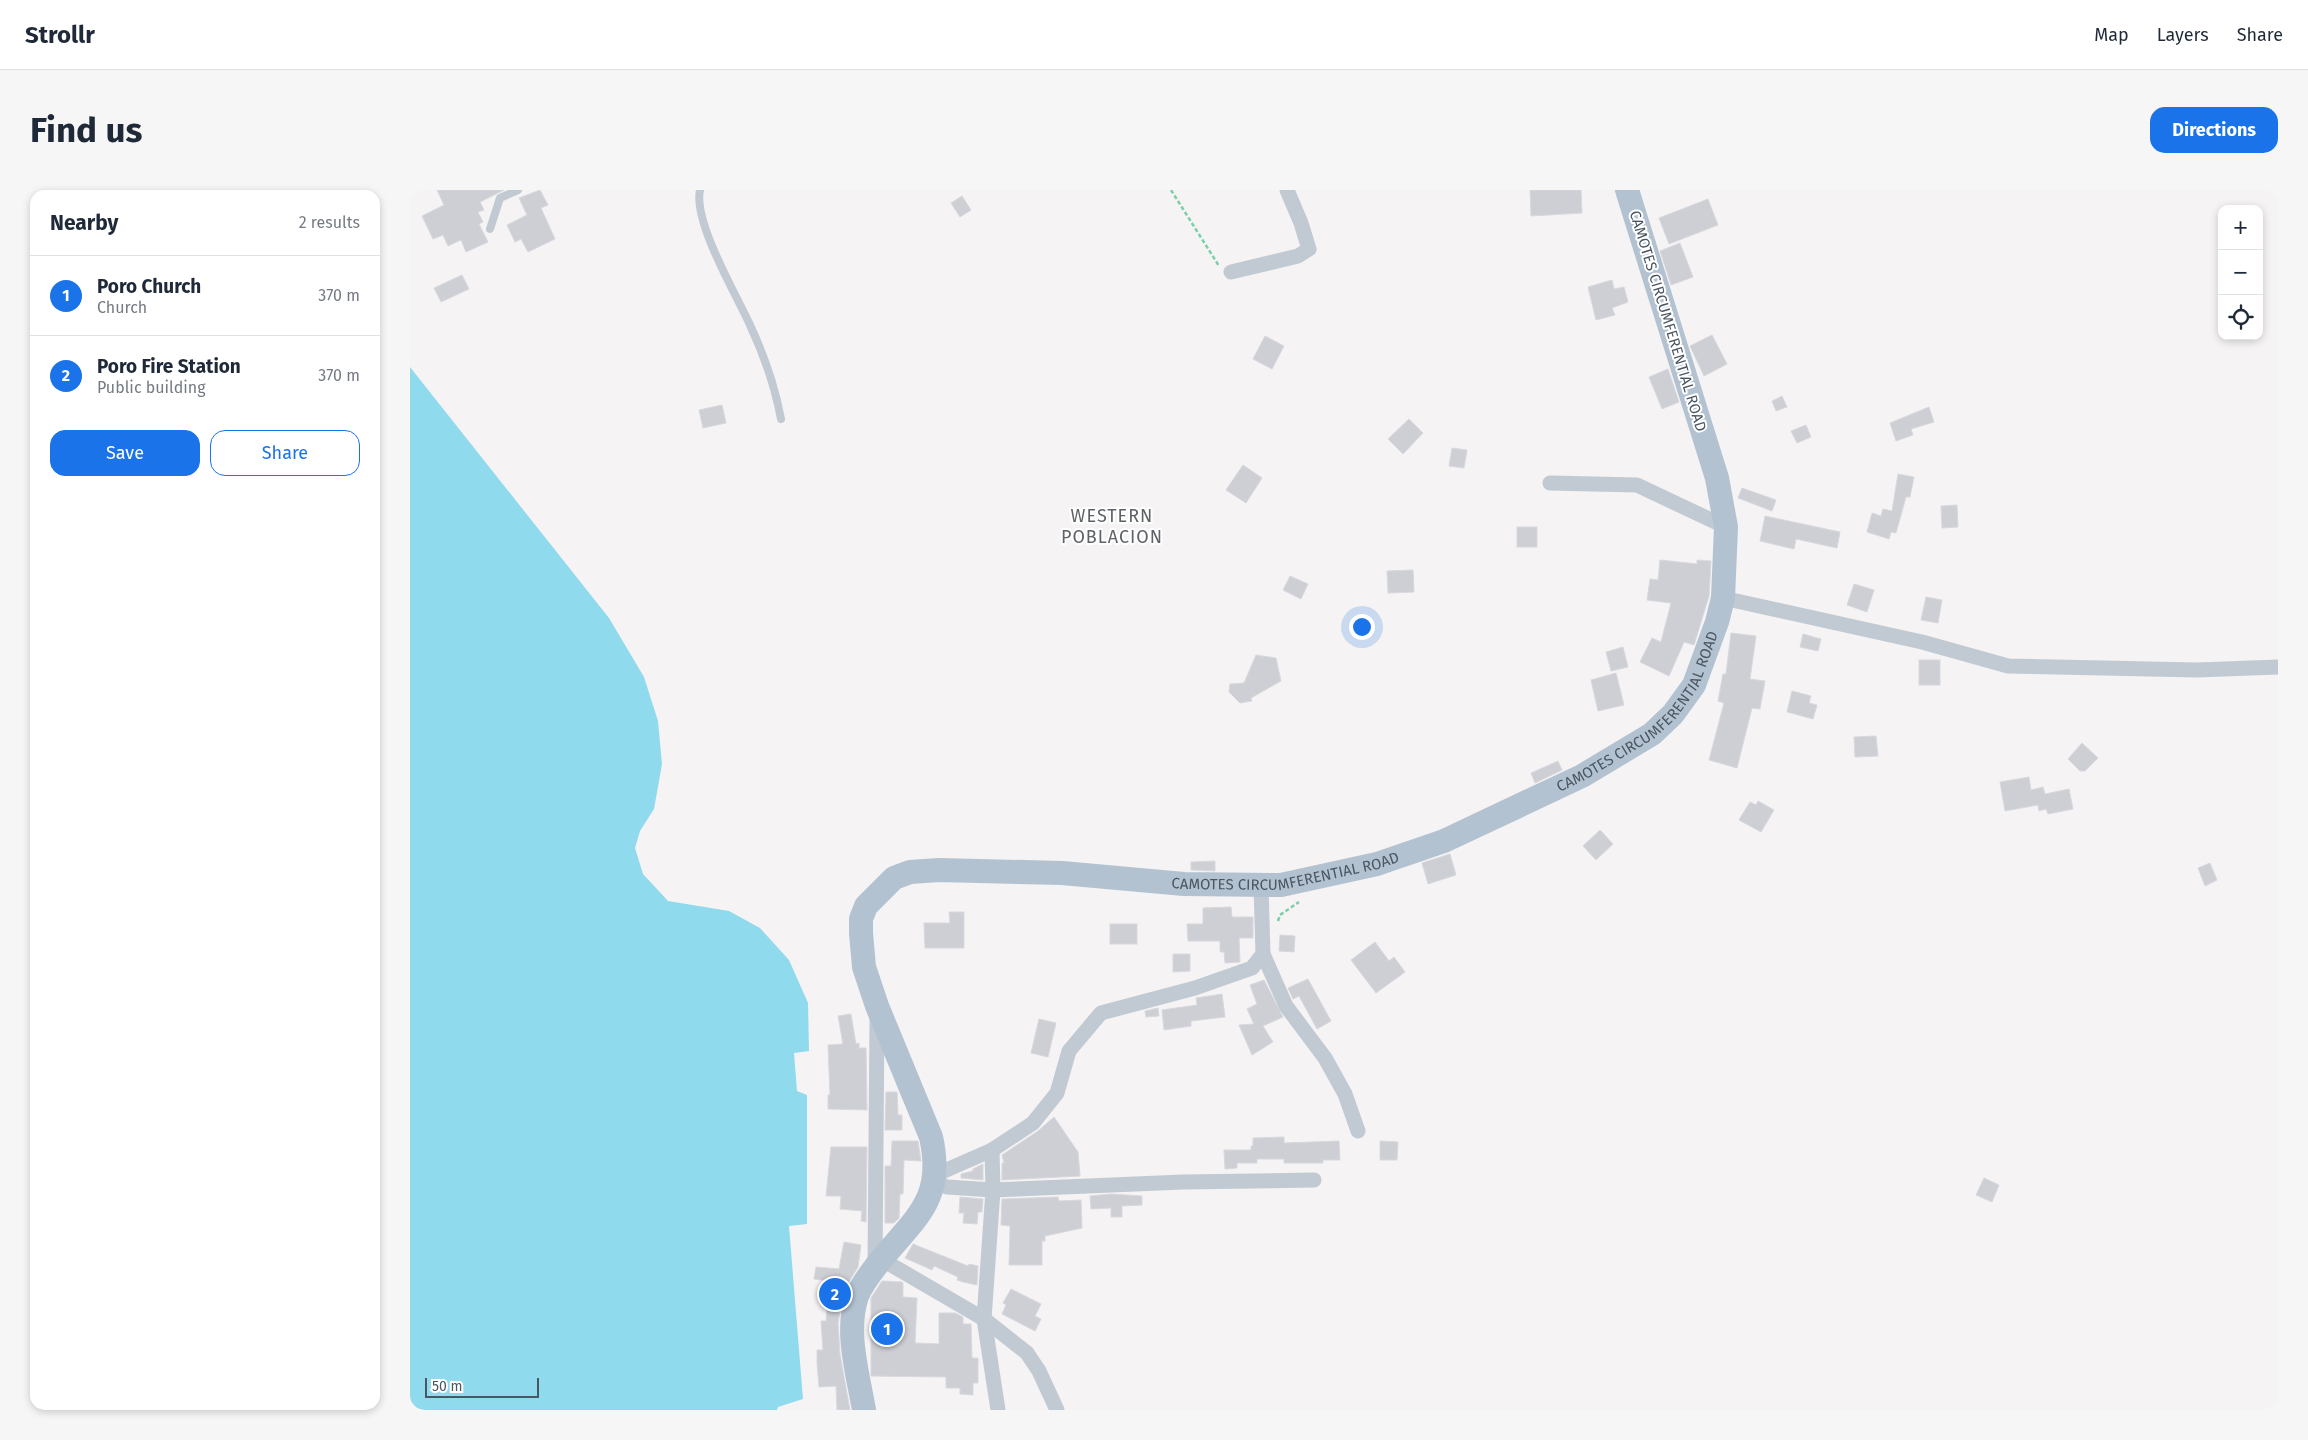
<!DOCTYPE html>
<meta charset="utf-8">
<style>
:root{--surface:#fff;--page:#f6f6f7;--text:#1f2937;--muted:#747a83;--line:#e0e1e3;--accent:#1a73e8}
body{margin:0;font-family:"Fira Sans",sans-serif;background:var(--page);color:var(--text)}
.controls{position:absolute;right:15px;top:15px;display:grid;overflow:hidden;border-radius:10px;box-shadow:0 2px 8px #0003}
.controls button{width:45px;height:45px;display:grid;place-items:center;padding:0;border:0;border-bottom:1px solid var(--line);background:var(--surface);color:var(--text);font:25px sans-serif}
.scale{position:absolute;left:15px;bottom:12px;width:114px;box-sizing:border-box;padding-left:5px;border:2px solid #4a5661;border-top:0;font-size:14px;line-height:18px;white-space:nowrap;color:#4a5661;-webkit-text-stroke:4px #fff;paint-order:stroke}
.you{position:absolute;left:951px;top:436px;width:18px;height:18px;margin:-12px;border:4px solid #fff;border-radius:50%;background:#1a73e8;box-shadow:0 0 0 8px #1a73e833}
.badge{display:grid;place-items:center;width:32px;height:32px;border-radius:50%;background:var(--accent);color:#fff;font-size:16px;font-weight:700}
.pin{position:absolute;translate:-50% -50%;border:2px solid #fff;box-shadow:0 1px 5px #0006}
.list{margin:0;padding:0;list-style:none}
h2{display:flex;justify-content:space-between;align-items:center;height:65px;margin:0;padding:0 20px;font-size:21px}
h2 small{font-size:16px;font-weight:400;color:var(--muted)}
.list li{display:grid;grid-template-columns:32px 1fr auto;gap:15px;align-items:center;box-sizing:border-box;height:80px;padding:0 20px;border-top:1px solid var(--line)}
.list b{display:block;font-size:19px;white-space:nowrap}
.list p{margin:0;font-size:16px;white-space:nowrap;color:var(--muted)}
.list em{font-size:16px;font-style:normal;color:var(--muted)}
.actions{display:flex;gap:10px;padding:15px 20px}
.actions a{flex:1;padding:11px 0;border:1px solid var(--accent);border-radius:15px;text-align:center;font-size:18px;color:var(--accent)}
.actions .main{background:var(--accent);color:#fff}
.icon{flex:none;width:28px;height:28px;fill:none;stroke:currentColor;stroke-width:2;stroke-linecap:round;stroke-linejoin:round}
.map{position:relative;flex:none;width:1868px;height:1220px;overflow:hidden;border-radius:15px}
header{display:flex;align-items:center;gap:30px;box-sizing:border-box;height:70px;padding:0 25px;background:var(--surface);border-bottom:1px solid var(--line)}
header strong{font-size:24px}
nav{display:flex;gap:28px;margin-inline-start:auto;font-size:18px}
.intro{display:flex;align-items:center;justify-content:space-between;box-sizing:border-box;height:120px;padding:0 30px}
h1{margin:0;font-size:35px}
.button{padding:12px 22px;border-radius:15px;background:var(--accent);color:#fff;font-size:18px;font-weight:700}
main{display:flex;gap:30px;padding:0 30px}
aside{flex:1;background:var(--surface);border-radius:15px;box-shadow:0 2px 8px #0003}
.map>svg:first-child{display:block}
.water{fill:#90daee}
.building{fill:#cdcfd5;stroke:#d7d9de}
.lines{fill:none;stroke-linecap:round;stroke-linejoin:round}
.path{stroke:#7ad0a6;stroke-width:2.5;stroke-dasharray:4 2.5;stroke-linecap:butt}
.lane{stroke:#c1cad2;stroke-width:8}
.street{stroke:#c1cad2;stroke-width:15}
.primary{stroke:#b3c2d1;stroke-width:24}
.labels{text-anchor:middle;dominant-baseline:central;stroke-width:4;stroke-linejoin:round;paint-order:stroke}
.street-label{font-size:15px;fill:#4a5661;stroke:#fff}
.quarter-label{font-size:18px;letter-spacing:1px;fill:#5f6368;stroke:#fff}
</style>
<header>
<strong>Strollr</strong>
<nav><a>Map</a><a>Layers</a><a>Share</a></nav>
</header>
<div class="intro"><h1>Find us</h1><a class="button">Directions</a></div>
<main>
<aside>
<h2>Nearby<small>2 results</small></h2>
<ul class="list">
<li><span class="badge">1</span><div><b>Poro Church</b><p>Church</p></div><em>370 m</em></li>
<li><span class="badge">2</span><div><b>Poro Fire Station</b><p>Public building</p></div><em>370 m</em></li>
</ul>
<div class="actions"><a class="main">Save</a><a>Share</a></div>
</aside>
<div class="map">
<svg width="1868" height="1220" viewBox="0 0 1868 1220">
<rect width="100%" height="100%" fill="#f5f3f3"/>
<path class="water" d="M0,177L199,428L234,487L248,531L252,574L244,619L230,641L225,658L233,684L258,711L319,721L350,738L379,770L398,813L399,861L384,863L387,901L397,905V1034L379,1036L393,1209L368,1217L367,1220H0Z"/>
<g class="building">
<path d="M27,0H94L70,12L74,20L68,22L73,32L69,34L78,52L56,62L51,50L38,56L33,45L23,49L12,26L34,15Z"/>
<path d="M130,0L138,15L131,18L145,49L118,62L111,49L105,52L97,35L117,25L109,8Z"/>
<path d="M1120,0H1171L1172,23L1121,26Z"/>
<path d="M552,6L561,20L550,27L541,13Z"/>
<path d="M1298,9L1308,35L1259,54L1249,28Z"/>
<path d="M1270,53L1283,87L1261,95L1250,61Z"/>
<path d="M52,85L59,99L31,112L24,98Z"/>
<path d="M1202,90L1204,99L1214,97L1218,112L1202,118L1205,125L1186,130L1178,97Z"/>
<path d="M1302,145L1317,174L1294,186L1280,156Z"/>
<path d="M855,146L874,156L862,179L843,169Z"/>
<path d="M1258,179L1269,212L1252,219L1239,187Z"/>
<path d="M1372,206L1377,217L1366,221L1362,211Z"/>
<path d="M312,215L316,233L293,238L289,220Z"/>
<path d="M1519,217L1524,232L1501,239L1503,245L1486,251L1480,233Z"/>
<path d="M999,229L1013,243L993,264L978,249Z"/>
<path d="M1396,235L1401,247L1387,253L1381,241Z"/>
<path d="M1042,258L1057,260L1054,278L1039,276Z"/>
<path d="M833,275L852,288L836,313L816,300Z"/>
<path d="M1488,284L1504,287L1500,307H1496L1486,343L1481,342L1479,349L1457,342L1462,323L1471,326L1473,319L1482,321Z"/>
<path d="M1332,298L1366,310L1362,321L1328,308Z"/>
<path d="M1547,315L1548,337L1532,338L1531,316Z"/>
<path d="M1355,326L1430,342L1427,358L1386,349L1384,359L1350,351Z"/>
<rect x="1107" y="337" width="20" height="20"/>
<path d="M1250,370L1287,374V370L1301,371L1299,406L1284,455L1274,452L1259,486L1230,472L1242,448L1251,452L1261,413L1237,410L1240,389L1248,390Z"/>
<path d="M1003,380L1004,402L978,403L977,381Z"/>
<path d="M880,386L898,394L891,409L873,400Z"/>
<path d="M1444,394L1464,400L1457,422L1437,415Z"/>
<path d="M1516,407L1532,410L1528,433L1511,430Z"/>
<path d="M1321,443L1346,446L1340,489L1355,491L1350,519L1342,518L1327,578L1299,570L1314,513L1308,511L1313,484H1316Z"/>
<path d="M1393,444L1411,449L1408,461L1390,457Z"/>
<path d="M1213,457L1218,477L1201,481L1196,462Z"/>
<path d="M846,465L866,468L871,491L841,508L842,511L830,513L819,502L820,494L834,493Z"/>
<rect x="1509" y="470" width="21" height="25"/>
<path d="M1206,483L1214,515L1188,521L1181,490Z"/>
<path d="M1382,501L1401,506L1399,513L1407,515L1403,529L1377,522Z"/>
<path d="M1466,546L1468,566L1445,567L1444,547Z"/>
<path d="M1672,553L1688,568L1675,581H1670L1658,569Z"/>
<path d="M1148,571L1152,580L1125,593L1121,583Z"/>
<path d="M1619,587L1621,600L1633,597L1635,604L1659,599L1663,619L1638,624L1636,619L1629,621L1628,615L1595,621L1590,592Z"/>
<path d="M1348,611L1364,620L1351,642L1329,630L1340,612L1346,615Z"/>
<path d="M1190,640L1203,654L1186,670L1173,656Z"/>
<path d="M1040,664L1046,685L1018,694L1012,673Z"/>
<path d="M805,671V681L781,680V672Z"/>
<path d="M1800,673L1807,690L1795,696L1788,678Z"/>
<path d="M821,717L822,727H843V748H829L830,772L815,773L814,762H810V751H778L777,734H793V718Z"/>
<path d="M539,722H554V758H515L514,733H540Z"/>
<rect x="700" y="734" width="27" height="20"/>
<path d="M870,745L885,746L884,762L869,761Z"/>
<path d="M965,752L979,771L984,767L995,782L966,803L941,770Z"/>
<path d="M763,764H780V781L763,782Z"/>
<path d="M898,789L921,831L907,839L889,806L883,809L878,798Z"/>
<path d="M854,790L873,827L853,836L863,852L842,865L829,835L844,834L837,819L847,814L840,795Z"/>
<path d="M812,804L815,827L781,831V836L754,840L752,820L787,815L786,808Z"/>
<path d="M748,818L749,826L736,827L735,821Z"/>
<path d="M441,824L446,854L449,853V858H456L457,920L418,919V905H420L418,855L433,854L428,826Z"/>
<path d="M629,829L646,833L638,867L621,863Z"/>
<path d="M476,902H487L488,925H492V940H475Z"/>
<path d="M644,927L668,962L670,986L592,990V973H594L592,965L628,941Z"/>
<path d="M874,947V953L929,951L930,970H913V973H874V969H847V973H827V978L815,979L814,960H841V956H843V948Z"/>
<path d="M482,951H508L511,971L494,970L493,1004H490L489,1028L484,1033H475V976H481Z"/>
<path d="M970,951L988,952L987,970H970Z"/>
<path d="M421,957H457L456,1032L451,1031L452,1021L430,1019L431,1006H416Z"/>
<path d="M573,974V990L551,988V984L563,981V979Z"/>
<path d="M1574,988L1589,995L1582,1012L1566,1005Z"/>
<path d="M701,1004L732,1006V1015L712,1016V1027H701V1018L681,1019L680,1006Z"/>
<path d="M550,1007L573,1009L572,1022H568L567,1034L553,1033L554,1023H549Z"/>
<path d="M648,1007L649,1011L671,1010L672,1038L635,1046V1051H632V1075H599L600,1036L591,1035L592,1009Z"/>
<path d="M434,1052L451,1055L448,1077L437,1095L435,1094L428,1133L430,1164L440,1220H427L426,1196L409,1197L407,1172V1160H413L411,1131H416L419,1091L404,1089L406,1077L429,1079Z"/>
<path d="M503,1054L558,1076L559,1074L568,1076L567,1095L553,1092L547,1090L548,1087L524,1076L522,1080L495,1068Z"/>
<path d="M472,1091L492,1092L493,1093V1107L507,1108L505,1153L529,1154V1123H545L553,1127V1134H561L562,1168H568V1193H563V1205L550,1204V1198H536V1187L461,1186V1108Z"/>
<path d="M601,1099L631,1114L625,1126L631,1129L625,1141L592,1124L596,1115L593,1113Z"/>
</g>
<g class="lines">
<g class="path">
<path d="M761,0L809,76"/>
<path d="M868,731L870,725L889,712"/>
</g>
<g class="lane">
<path d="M290,0C283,32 326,104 340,135C354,165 365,197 371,229"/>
<path d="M80,39L90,8L108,0"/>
</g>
<g class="street">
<path d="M821,82L888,66L899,59L891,33L877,0"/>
<path d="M1140,293L1227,295L1316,337"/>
<path d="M1313,408L1512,452L1598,476L1787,480L1868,477"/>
<path d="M851,696L853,764L842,778L785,798L691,823L659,861L647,903L623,933L582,960L583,1000L773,992L904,990"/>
<path d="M853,764L876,816L915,868L935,904L948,941"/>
<path d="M525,985L582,960"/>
<path d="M524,991L537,997L583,1000L574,1129L588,1220"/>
<path d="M471,1069L574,1129L617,1163L629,1181L647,1220"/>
<path d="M465,1077L467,828"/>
</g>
<path class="primary" id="s1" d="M454,1220C448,1184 435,1142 447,1106C452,1094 462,1081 470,1071C506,1027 535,1009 521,947L467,816L454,777L451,743V729L456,716L484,688L500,682L529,680L652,683L774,694L871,695L967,674L1034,651L1172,586L1242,544L1263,524L1284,495L1307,432L1313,408L1316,337L1307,288L1217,0"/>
</g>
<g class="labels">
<g class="street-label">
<text transform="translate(1258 131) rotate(73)">CAMOTES CIRCUMFERENTIAL ROAD</text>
<text stroke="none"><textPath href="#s1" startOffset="1382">CAMOTES CIRCUMFERENTIAL ROAD</textPath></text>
<text stroke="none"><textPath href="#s1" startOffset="978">CAMOTES CIRCUMFERENTIAL ROAD</textPath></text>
</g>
<g class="quarter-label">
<text x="702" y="326">WESTERN<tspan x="702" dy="21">POBLACION</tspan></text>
</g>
</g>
</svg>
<div class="controls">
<button>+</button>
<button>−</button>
<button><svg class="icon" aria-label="locate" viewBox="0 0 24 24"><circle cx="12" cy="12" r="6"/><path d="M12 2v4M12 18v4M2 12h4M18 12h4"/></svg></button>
</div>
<div class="scale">50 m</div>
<div class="you"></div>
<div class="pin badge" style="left:477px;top:1139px">1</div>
<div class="pin badge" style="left:425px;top:1104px">2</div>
</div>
</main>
